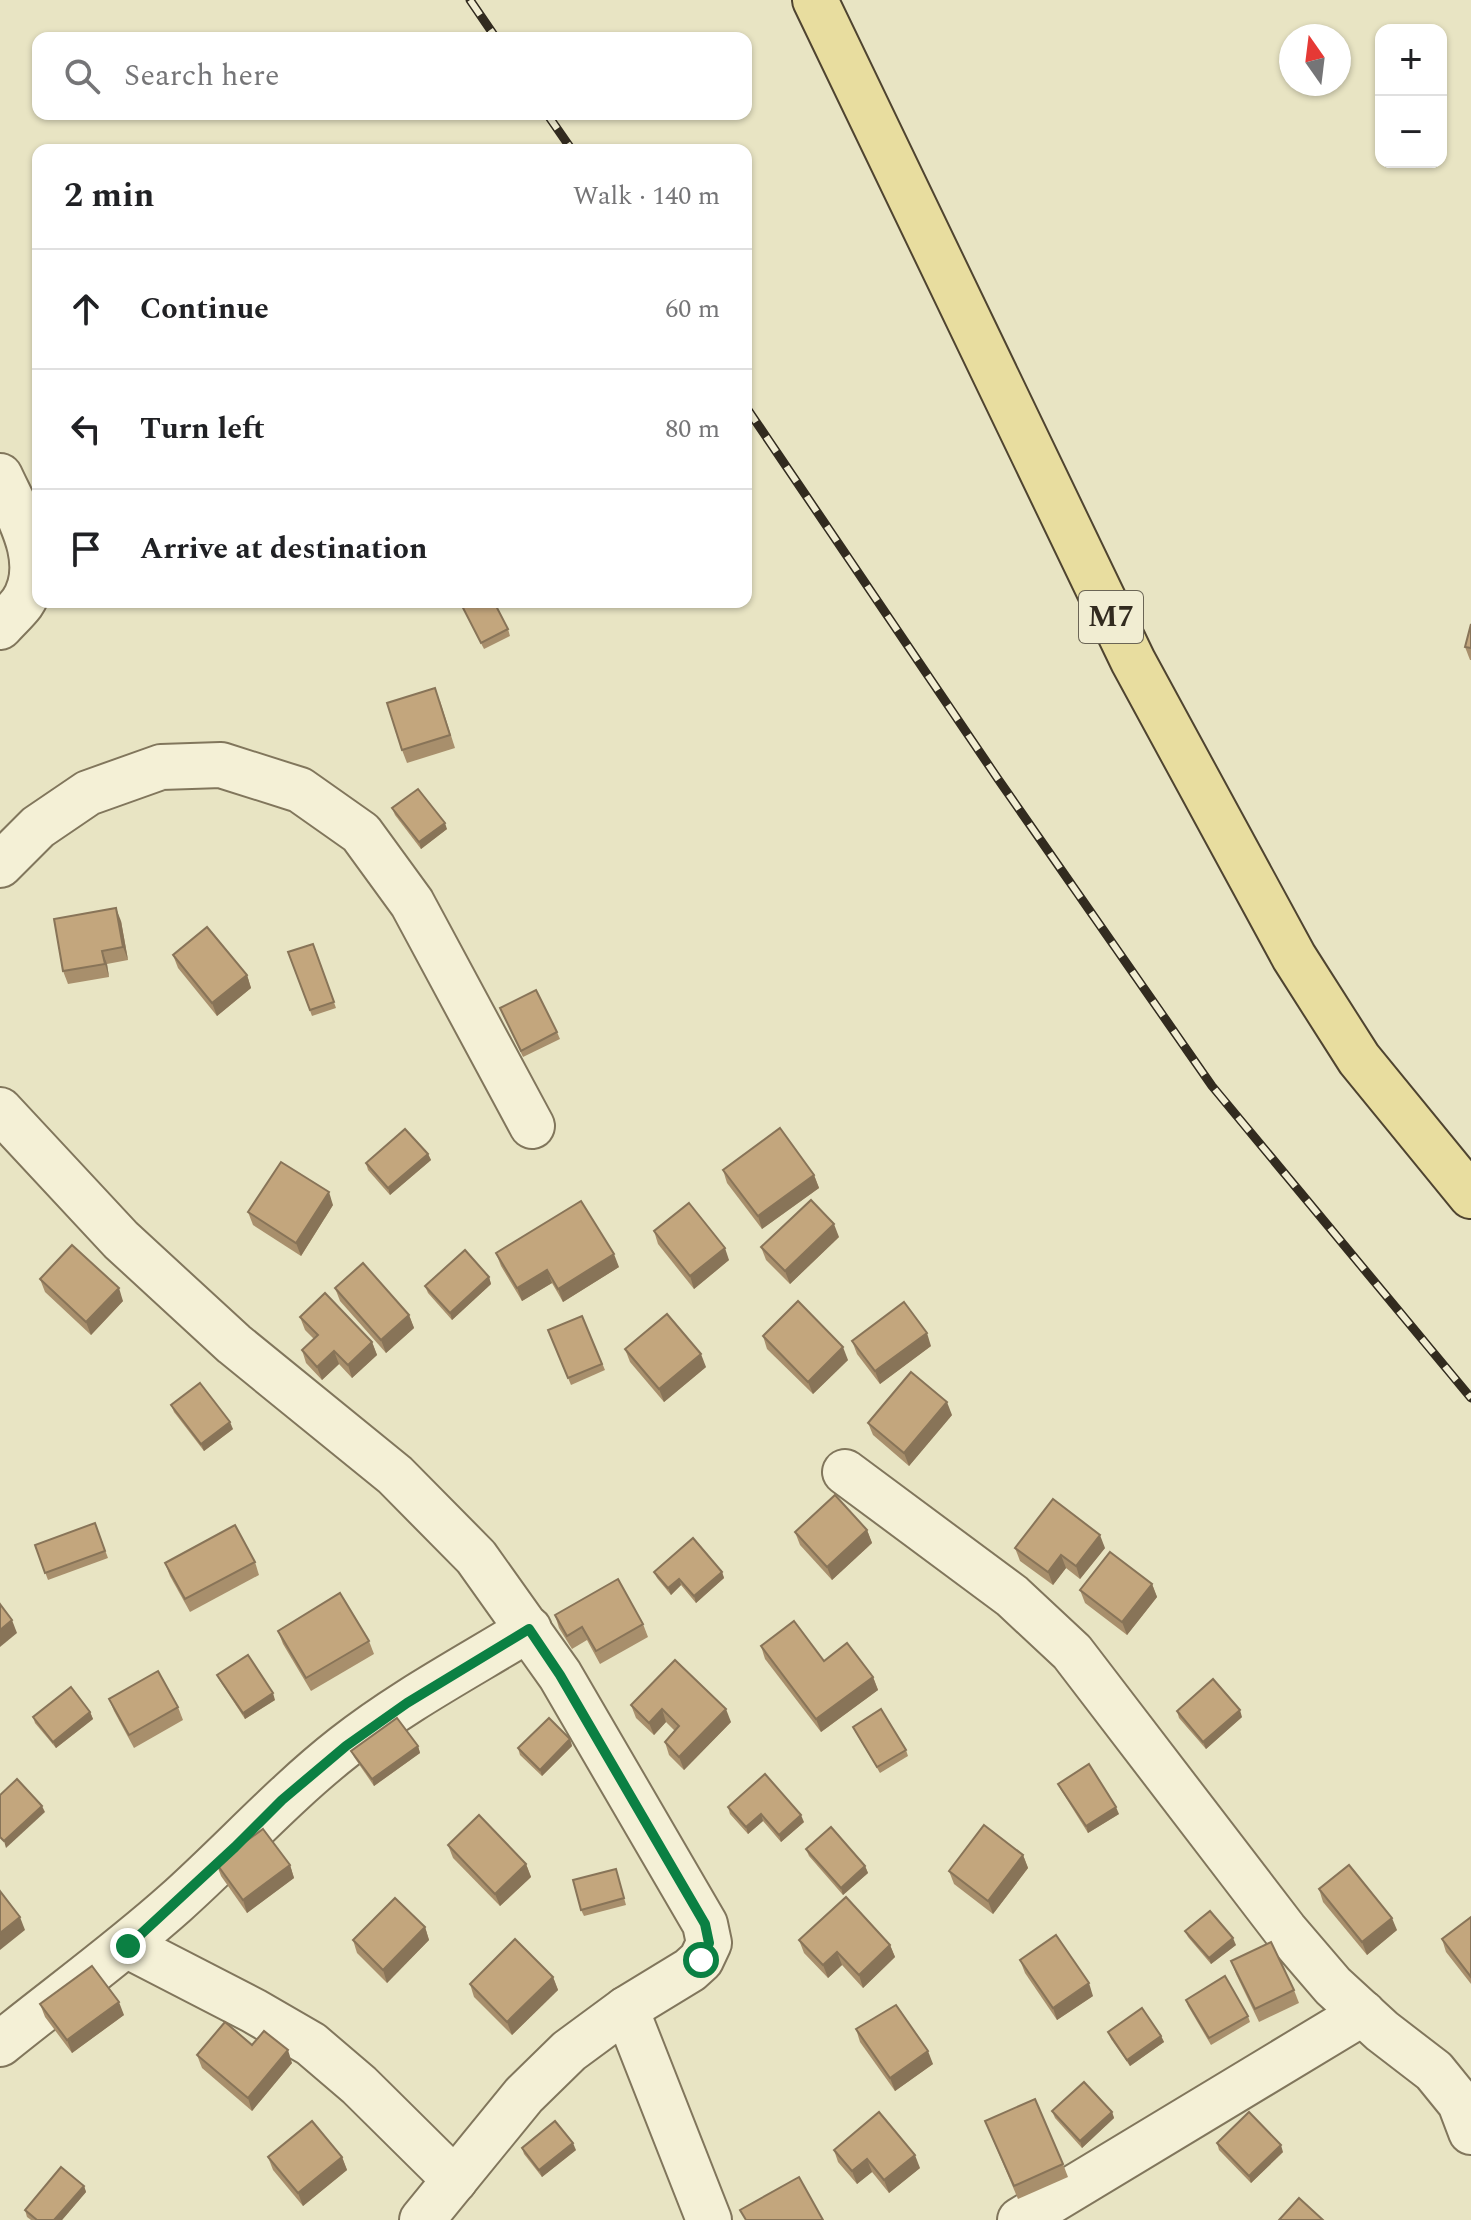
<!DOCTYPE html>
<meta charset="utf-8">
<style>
:root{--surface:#fff;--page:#f2f2f2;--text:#202124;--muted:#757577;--line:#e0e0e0}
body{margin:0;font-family:Spectral,serif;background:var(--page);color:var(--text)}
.controls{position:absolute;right:24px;top:24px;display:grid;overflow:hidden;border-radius:16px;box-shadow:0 2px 6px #0004}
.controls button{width:72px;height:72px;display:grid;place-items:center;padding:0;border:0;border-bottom:2px solid var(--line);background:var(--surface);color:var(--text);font:40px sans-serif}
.compass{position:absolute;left:1279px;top:24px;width:72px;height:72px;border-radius:50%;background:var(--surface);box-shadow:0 2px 6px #0004;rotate:346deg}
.stop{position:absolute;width:24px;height:24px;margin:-18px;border:6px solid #0b8043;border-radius:50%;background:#fff}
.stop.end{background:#0b8043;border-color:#fff;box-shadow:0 2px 8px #0008}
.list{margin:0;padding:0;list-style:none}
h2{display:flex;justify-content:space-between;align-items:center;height:104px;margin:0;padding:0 32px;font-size:34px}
h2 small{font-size:26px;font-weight:400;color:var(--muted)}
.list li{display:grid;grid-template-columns:52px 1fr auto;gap:24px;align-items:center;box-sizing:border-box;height:120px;padding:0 32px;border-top:2px solid var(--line)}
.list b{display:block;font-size:30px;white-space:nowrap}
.list em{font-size:26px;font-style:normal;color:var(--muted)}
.icon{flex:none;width:44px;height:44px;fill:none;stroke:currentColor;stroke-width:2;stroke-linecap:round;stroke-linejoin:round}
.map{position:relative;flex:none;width:1471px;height:2220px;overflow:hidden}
.search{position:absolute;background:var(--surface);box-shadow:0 2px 6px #0004;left:32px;top:32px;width:720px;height:88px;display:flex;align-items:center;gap:20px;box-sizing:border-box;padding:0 28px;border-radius:16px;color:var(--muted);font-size:30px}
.panel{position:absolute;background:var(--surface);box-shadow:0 2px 6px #0004;left:32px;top:144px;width:720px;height:464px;border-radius:16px}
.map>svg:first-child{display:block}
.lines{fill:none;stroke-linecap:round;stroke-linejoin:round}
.minor-casing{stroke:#81765c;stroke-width:48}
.primary-casing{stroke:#4f4430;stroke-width:48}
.minor{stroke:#f4f0d6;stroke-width:44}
.primary{stroke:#e8dd9f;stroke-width:44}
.rail-casing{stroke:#322b1f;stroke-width:9}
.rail{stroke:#f1edd2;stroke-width:6;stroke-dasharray:18;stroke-linecap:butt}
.wall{fill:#a88f6c}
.shaded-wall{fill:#887458}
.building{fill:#c3a67d;stroke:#887458;stroke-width:2}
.route{stroke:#0b8043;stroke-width:10}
.labels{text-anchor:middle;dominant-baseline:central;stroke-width:8;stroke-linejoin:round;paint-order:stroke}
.shield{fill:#f1edd2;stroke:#6b6555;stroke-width:2}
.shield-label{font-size:30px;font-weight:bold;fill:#322b1f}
</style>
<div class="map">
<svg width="1471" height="2220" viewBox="0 0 1471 2220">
<rect width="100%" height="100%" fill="#e8e4c3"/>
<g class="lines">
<g class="minor-casing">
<g id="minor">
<path d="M0,476C17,513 49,563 22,603C16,611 7,619 0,627"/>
<path d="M0,865L38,827L88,793L161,767L221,765L300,790L361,833L412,903L532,1126"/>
<path d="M0,1110L121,1240L234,1344L395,1475L476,1557L560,1675L705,1924L709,1943L701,1960L690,1970L626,2009L569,2051L524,2095L422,2220"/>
<path d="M845,1472L1012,1596L1072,1652L1285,1930L1333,1986L1382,2031L1434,2071L1460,2103L1471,2132"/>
<path d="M128,1946L254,2011L311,2044L359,2085L455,2180"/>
<path d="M626,2009L709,2220"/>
<path d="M0,2044C58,1997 119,1953 175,1903C232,1852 284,1794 344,1747C401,1702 467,1667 529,1629"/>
<path d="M1020,2220L1363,2013"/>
</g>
</g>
<g class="primary-casing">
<path id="primary" d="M815,0L1133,661L1294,957L1359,1059L1471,1196"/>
</g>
<use href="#minor" class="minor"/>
<use href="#primary" class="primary"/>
<g class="rail-casing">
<g id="rail">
<path d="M470,0L496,38"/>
<path d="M547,114L572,150"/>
<path d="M746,407L998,779L1212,1086L1471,1398"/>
</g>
</g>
<use href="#rail" class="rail"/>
</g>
<g class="wall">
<path d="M460,602L508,629L510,636L484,649Z"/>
<path d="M1471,624V660H1470L1465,647Z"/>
<path d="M440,701L455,748L407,763L402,750Z"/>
<path d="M392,808L447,829L421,849L395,815Z"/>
<path d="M121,921L128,960L107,964L109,977L68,984L63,971Z"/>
<path d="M313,944L336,1008L312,1016L288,952Z"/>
<path d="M173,955L247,975L251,988L217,1016L178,968Z"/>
<path d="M500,1008L557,1032L560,1039L523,1057Z"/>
<path d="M428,1154L431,1160L390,1195L368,1170L366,1163Z"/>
<path d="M723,1170L814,1175L819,1188L762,1229L727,1183Z"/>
<path d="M333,1205L301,1256L253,1225L248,1212Z"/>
<path d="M654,1231L729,1260L694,1289L658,1244Z"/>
<path d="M839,1237L790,1284L766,1260L761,1247Z"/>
<path d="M496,1253L619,1267L563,1302L552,1283L522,1301L501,1266Z"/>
<path d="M489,1277L491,1284L452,1320L428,1293L425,1286Z"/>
<path d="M40,1279L123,1301L91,1335L45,1292Z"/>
<path d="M335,1288L409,1315L414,1328L386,1353L340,1301Z"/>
<path d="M582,1316L605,1370L571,1385L548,1330Z"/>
<path d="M300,1317L372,1342L377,1355L352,1378L339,1364L322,1380L306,1363L302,1350L314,1339L305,1330Z"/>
<path d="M763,1336L848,1360L813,1394L767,1349Z"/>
<path d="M852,1341L931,1346L880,1384L857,1354Z"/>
<path d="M625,1349L706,1367L664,1402L630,1362Z"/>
<path d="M171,1405L233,1429L204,1451L174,1412Z"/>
<path d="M952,1415L909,1466L873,1435L868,1423Z"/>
<path d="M95,1523L108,1558L48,1580L35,1545Z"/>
<path d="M867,1530L872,1543L832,1580L800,1545L795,1532Z"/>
<path d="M1015,1548H1105L1080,1579L1066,1568L1053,1585L1020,1561Z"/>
<path d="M255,1562L259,1575L190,1612L170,1576L165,1563Z"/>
<path d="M654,1572H722L724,1578L696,1603L681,1585L671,1595L657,1578Z"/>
<path d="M1152,1584L1157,1597L1127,1635L1085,1603L1080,1590Z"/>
<path d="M555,1615L643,1624L648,1637L600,1664L587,1640L572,1649L559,1628Z"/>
<path d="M278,1631L369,1641L374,1654L311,1691L283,1644Z"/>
<path d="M761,1646L873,1677L878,1690L821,1732L765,1659Z"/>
<path d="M217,1675L275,1700L245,1719L220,1681Z"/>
<path d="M109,1699L178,1707L183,1720L134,1748L114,1711Z"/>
<path d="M631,1705L731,1722L684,1770L669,1755L665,1742L675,1731L666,1722L654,1735L636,1718Z"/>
<path d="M1177,1711L1242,1717L1206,1749L1179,1718Z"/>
<path d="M90,1712L93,1719L56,1748L35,1723L33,1717Z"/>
<path d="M853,1727L906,1750L908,1756L880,1773L856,1733Z"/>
<path d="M570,1739L572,1746L542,1776L520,1755L518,1748Z"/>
<path d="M418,1746L420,1753L374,1786L354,1757L351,1751Z"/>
<path d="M1058,1784L1119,1814L1088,1833L1061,1790Z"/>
<path d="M728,1807L804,1822L781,1842L763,1821L748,1834L730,1814Z"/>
<path d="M448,1845L526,1864L531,1877L500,1906L453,1858Z"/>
<path d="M806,1849L865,1866L868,1873L843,1895L809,1856Z"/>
<path d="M1023,1855L1028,1868L993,1914L954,1884L949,1871Z"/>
<path d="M216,1863L290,1865L294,1878L247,1913L221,1876Z"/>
<path d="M618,1876L626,1905L584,1916L581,1910Z"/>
<path d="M1319,1889L1397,1930L1367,1955L1323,1902Z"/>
<path d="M1471,1917V1984L1446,1952L1442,1939Z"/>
<path d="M425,1927L429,1940L387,1983L357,1953L353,1940Z"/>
<path d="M1185,1931L1236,1945L1211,1964L1188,1937Z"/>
<path d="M799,1940L890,1945L895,1957L863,1988L842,1965L828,1978L804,1953Z"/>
<path d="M1020,1960L1093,1996L1057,2020L1025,1973Z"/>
<path d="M1231,1961L1294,1990L1299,2003L1259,2022L1236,1974Z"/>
<path d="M553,1977L558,1990L512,2035L474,1997L470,1984Z"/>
<path d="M1186,2000L1248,2016L1250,2022L1211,2045L1188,2006Z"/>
<path d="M40,2004L124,2015L72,2053L45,2017Z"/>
<path d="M856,2029L933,2064L895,2091L860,2042Z"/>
<path d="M1108,2032L1161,2036L1164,2042L1130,2066L1111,2039Z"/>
<path d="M252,2045L292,2063L252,2111L202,2068L197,2055Z"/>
<path d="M1052,2111L1112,2112L1114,2118L1082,2148L1055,2118Z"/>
<path d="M985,2121L1063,2164L1068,2177L1018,2199Z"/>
<path d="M1217,2143L1283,2152L1251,2183L1219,2150Z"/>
<path d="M522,2148L576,2150L542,2177L524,2154Z"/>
<path d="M834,2150L920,2168L889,2193L872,2172L857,2184L838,2162Z"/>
<path d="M268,2157H342L347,2170L303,2206L273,2170Z"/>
<path d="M84,2186L86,2192L62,2220H31L27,2217L25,2210Z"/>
</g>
<g class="shaded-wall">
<path d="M445,823L447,829L421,849L419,842Z"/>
<path d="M116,908L121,921L128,960L123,947Z"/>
<path d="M102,951L107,964L109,977L105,964Z"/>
<path d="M247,975L251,988L217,1016L212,1003Z"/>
<path d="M428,1154L431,1160L390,1195L388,1188Z"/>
<path d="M814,1175L819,1188L762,1229L758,1216Z"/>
<path d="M329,1192L333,1205L301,1256L296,1243Z"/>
<path d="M834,1224L839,1237L790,1284L785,1271Z"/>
<path d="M725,1248L729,1260L694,1289L690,1276Z"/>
<path d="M614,1254L619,1267L563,1302L558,1289Z"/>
<path d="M547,1270L552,1283L522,1301L517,1288Z"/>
<path d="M489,1277L491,1284L452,1320L450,1313Z"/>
<path d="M119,1288L123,1301L91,1335L86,1322Z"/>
<path d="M409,1315L414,1328L386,1353L381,1340Z"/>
<path d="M927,1333L931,1346L880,1384L875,1371Z"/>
<path d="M372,1342L377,1355L352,1378L348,1365Z"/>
<path d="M843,1347L848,1360L813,1394L808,1382Z"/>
<path d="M334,1351L339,1364L322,1380L317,1367Z"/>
<path d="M701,1354L706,1367L664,1402L659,1389Z"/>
<path d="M947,1402L952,1415L909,1466L904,1453Z"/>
<path d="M230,1422L233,1429L204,1451L201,1444Z"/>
<path d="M867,1530L872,1543L832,1580L827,1567Z"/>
<path d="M1100,1535L1105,1548L1080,1579L1076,1566Z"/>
<path d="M1061,1555L1066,1568L1053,1585L1048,1572Z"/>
<path d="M722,1572L724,1578L696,1603L694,1596Z"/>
<path d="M679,1579L681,1585L671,1595L668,1588Z"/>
<path d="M1152,1584L1157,1597L1127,1635L1122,1622Z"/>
<path d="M12,1620L17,1633L0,1647V1630Z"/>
<path d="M873,1677L878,1690L821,1732L816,1719Z"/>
<path d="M273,1693L275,1700L245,1719L243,1713Z"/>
<path d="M662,1709L666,1722L654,1735L649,1723Z"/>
<path d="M726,1709L731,1722L684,1770L679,1757Z"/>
<path d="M1240,1710L1242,1717L1206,1749L1203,1742Z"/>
<path d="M90,1712L93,1719L56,1748L53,1742Z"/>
<path d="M570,1739L572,1746L542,1776L540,1770Z"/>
<path d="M418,1746L420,1753L374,1786L372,1779Z"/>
<path d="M42,1806L45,1812L6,1848L4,1841Z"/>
<path d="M1116,1807L1119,1814L1088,1833L1086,1826Z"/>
<path d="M761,1814L763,1821L748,1834L746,1827Z"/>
<path d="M801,1815L804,1822L781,1842L779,1835Z"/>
<path d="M1023,1855L1028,1868L993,1914L988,1901Z"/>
<path d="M526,1864L531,1877L500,1906L495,1894Z"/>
<path d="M290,1865L294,1878L247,1913L243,1900Z"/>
<path d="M865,1866L868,1873L843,1895L841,1888Z"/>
<path d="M20,1917L25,1930L0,1950V1933Z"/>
<path d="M1392,1918L1397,1930L1367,1955L1362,1942Z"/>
<path d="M425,1927L429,1940L387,1983L383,1970Z"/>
<path d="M1233,1938L1236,1945L1211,1964L1209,1958Z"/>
<path d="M890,1945L895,1957L863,1988L859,1975Z"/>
<path d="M837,1952L842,1965L828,1978L823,1965Z"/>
<path d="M553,1977L558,1990L512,2035L507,2022Z"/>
<path d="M1089,1983L1093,1996L1057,2020L1053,2008Z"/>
<path d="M119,2002L124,2015L72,2053L67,2040Z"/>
<path d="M1161,2036L1164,2042L1130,2066L1127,2060Z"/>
<path d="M288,2050L292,2063L252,2111L248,2098Z"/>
<path d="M928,2051L933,2064L895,2091L890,2078Z"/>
<path d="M1112,2112L1114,2118L1082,2148L1080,2141Z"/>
<path d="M573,2143L576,2150L542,2177L539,2170Z"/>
<path d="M1281,2145L1283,2152L1251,2183L1249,2176Z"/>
<path d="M915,2155L920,2168L889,2193L884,2180Z"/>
<path d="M342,2157L347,2170L303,2206L298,2193Z"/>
<path d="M867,2159L872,2172L857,2184L852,2171Z"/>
<path d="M84,2186L86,2192L62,2220H54Z"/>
</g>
<g class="building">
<path d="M460,602H494L508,629L481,643Z"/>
<path d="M1471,624V648L1465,647Z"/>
<path d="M435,688L450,735L402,750L387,703Z"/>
<path d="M418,789L445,823L419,842L392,808Z"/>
<path d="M116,908L123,947L102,951L105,964L63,971L54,919Z"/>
<path d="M207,927L247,975L212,1003L173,955Z"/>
<path d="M313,944L334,1002L310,1010L288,952Z"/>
<path d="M536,990L557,1032L521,1051L500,1008Z"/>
<path d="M780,1128L814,1175L758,1216L723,1170Z"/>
<path d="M405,1129L428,1154L388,1188L366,1163Z"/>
<path d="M281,1162L329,1192L296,1243L248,1212Z"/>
<path d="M811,1200L834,1224L785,1271L761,1247Z"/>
<path d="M581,1201L614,1254L558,1289L547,1270L517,1288L496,1253Z"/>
<path d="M689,1203L725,1248L690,1276L654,1231Z"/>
<path d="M72,1245L119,1288L86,1322L40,1279Z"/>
<path d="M465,1250L489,1277L450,1313L425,1286Z"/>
<path d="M363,1263L409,1315L381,1340L335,1288Z"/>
<path d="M325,1293L372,1342L348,1365L334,1351L317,1367L302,1350L318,1335L300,1317Z"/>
<path d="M798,1301L843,1347L808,1382L763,1336Z"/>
<path d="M904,1302L927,1333L875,1371L852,1341Z"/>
<path d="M667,1314L701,1354L659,1389L625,1349Z"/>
<path d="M582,1316L602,1364L568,1378L548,1330Z"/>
<path d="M911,1372L947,1402L904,1453L868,1423Z"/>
<path d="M200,1383L230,1422L201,1444L171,1405Z"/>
<path d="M835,1495L867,1530L827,1567L795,1532Z"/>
<path d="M1053,1499L1100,1535L1076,1566L1061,1555L1048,1572L1015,1548Z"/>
<path d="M95,1523L105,1551L45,1573L35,1545Z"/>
<path d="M235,1525L255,1562L185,1599L165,1563Z"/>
<path d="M693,1538L722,1572L694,1596L679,1579L668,1588L654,1572Z"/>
<path d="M1110,1552L1152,1584L1122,1622L1080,1590Z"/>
<path d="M618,1579L643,1624L596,1651L582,1627L567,1636L555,1615Z"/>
<path d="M340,1593L369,1641L306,1678L278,1631Z"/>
<path d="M0,1604L12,1620L0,1630Z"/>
<path d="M794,1621L824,1661L847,1643L873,1677L816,1719L761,1646Z"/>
<path d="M248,1655L273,1693L243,1713L217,1675Z"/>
<path d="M675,1660L726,1709L679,1757L665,1742L679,1726L662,1709L649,1723L631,1705Z"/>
<path d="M158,1671L178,1707L129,1735L109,1699Z"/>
<path d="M1213,1679L1240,1710L1203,1742L1177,1711Z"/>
<path d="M71,1687L90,1712L53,1742L33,1717Z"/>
<path d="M881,1709L906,1750L877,1767L853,1727Z"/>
<path d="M397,1718L418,1746L372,1779L351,1751Z"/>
<path d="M549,1718L570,1739L540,1770L518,1748Z"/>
<path d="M1089,1764L1116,1807L1086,1826L1058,1784Z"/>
<path d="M765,1774L801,1815L779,1835L761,1814L746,1827L728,1807Z"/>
<path d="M17,1779L42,1806L4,1841L0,1837V1795Z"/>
<path d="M479,1815L526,1864L495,1894L448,1845Z"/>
<path d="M984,1825L1023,1855L988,1901L949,1871Z"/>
<path d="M831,1827L865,1866L841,1888L806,1849Z"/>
<path d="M263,1829L290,1865L243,1900L216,1863Z"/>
<path d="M1349,1865L1392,1918L1362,1942L1319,1889Z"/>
<path d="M616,1869L624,1898L581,1910L573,1880Z"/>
<path d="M0,1891L20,1917L0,1933Z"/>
<path d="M846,1897L890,1945L859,1975L837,1952L823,1965L799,1940Z"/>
<path d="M395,1898L425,1927L383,1970L353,1940Z"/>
<path d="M1210,1911L1233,1938L1209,1958L1185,1931Z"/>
<path d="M1471,1917V1977L1442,1939Z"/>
<path d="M1056,1935L1089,1983L1053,2008L1020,1960Z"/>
<path d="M515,1939L553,1977L507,2022L470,1984Z"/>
<path d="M1271,1942L1294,1990L1255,2009L1231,1961Z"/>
<path d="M92,1966L119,2002L67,2040L40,2004Z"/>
<path d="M1225,1976L1248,2016L1209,2038L1186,2000Z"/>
<path d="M896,2005L928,2051L890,2078L856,2029Z"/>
<path d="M1142,2008L1161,2036L1127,2060L1108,2032Z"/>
<path d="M225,2022L252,2045L264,2031L288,2050L248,2098L197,2055Z"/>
<path d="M1084,2082L1112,2112L1080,2141L1052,2111Z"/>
<path d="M1035,2099L1063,2164L1014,2186L985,2121Z"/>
<path d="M879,2112L915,2155L884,2180L867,2159L852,2171L834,2150Z"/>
<path d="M1249,2112L1281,2145L1249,2176L1217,2143Z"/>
<path d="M312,2121L342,2157L298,2193L268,2157Z"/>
<path d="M555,2121L573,2143L539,2170L522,2148Z"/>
<path d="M61,2167L84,2186L54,2220H37L25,2210Z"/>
<path d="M799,2177L823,2220H746L740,2210Z"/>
<path d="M1299,2198L1323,2220H1279Z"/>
</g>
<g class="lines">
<path class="route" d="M128,1946L235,1847L282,1800L346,1746L407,1703L529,1629L560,1675L705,1924L709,1943L701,1960"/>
</g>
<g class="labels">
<rect class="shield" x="1079" y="591" width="64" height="52" rx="6"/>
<g class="shield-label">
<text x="1111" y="617">M7</text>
</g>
</g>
</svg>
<div class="controls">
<button>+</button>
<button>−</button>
</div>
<svg class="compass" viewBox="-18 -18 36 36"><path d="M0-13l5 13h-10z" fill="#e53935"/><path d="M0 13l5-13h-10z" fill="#757577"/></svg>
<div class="stop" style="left:701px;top:1960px"></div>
<div class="stop end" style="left:128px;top:1946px"></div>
<div class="search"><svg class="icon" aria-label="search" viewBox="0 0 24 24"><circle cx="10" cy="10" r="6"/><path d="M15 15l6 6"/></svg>Search here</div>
<section class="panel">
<h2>2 min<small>Walk · 140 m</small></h2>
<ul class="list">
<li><svg class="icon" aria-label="ahead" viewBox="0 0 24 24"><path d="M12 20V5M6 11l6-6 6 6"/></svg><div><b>Continue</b></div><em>60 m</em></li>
<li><svg class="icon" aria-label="left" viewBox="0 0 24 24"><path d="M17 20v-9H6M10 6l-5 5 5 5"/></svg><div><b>Turn left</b></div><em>80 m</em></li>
<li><svg class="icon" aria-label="arrive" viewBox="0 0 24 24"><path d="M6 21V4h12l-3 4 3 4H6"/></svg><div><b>Arrive at destination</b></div></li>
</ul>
</section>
</div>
